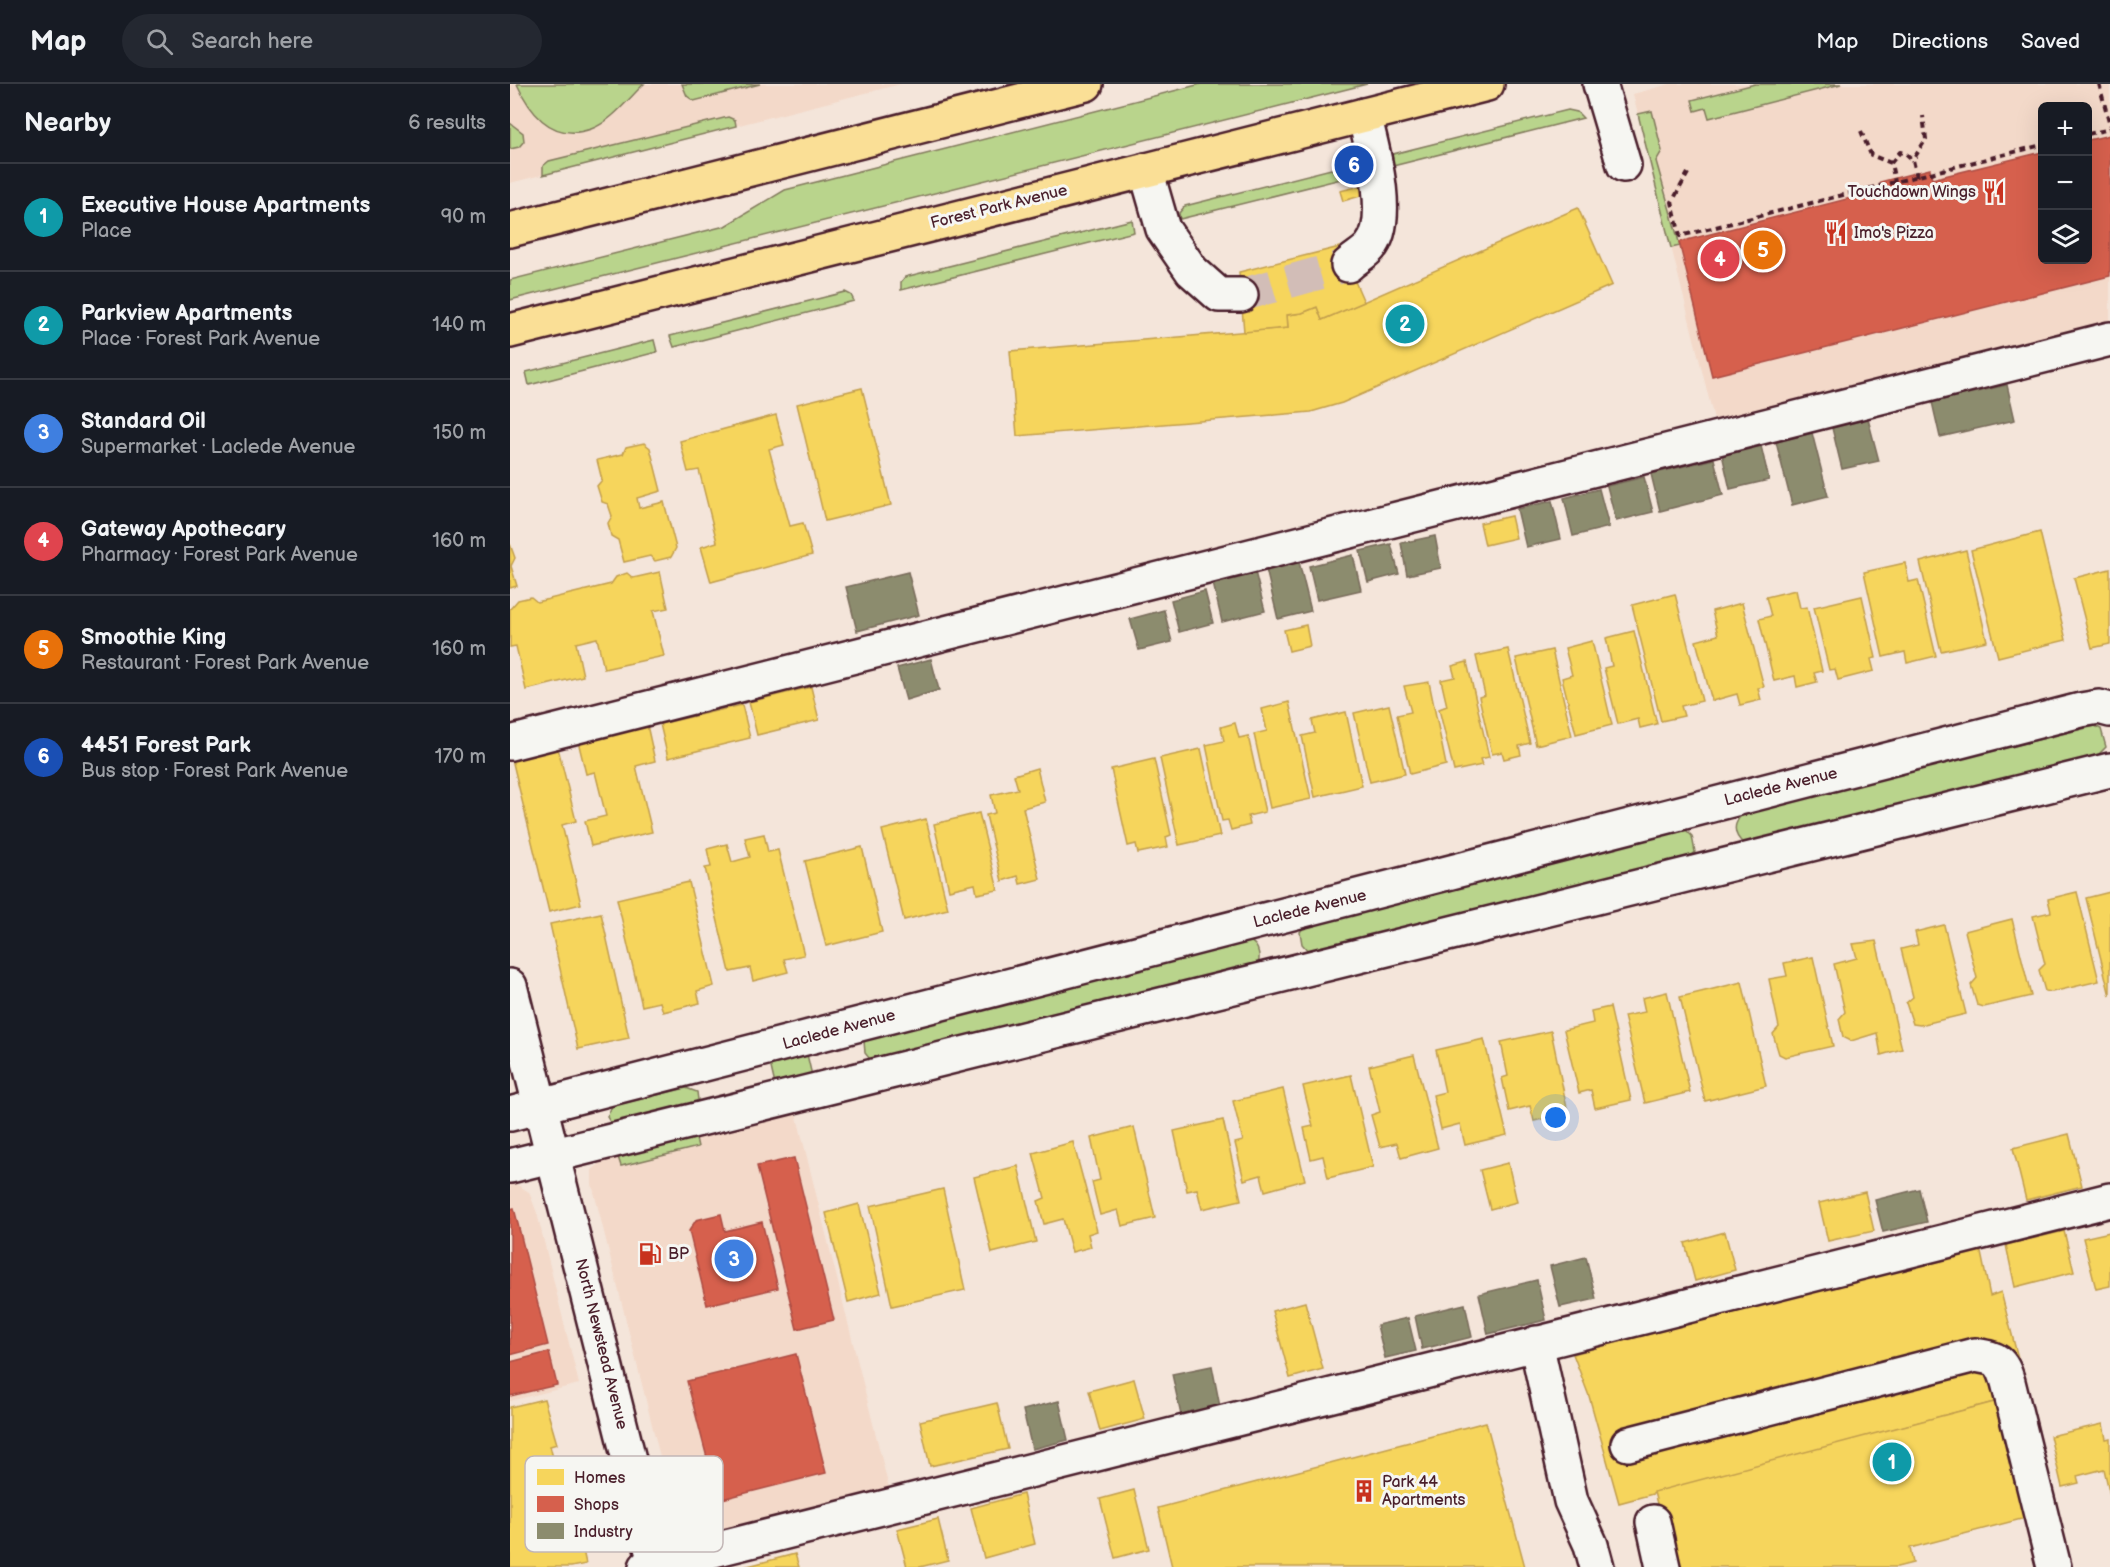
<!DOCTYPE html>
<meta charset="utf-8">
<style>
:root{--surface:#171b24;--page:#242831;--text:#f1f3f6;--muted:#9ea1a6;--line:#363941;--accent:#1a73e8}
body{margin:0;font-family:"Balsamiq Sans",sans-serif;background:var(--page);color:var(--text)}
.controls{position:absolute;right:18px;top:18px;display:grid;overflow:hidden;border-radius:9px;box-shadow:0 6px 24px #0002}
.controls button{width:54px;height:54px;display:grid;place-items:center;padding:0;border:0;border-bottom:2px solid var(--line);background:var(--surface);color:var(--text);font:30px sans-serif}
.you{position:absolute;left:1046px;top:1034px;width:21px;height:21px;margin:-15px;border:4px solid #fff;border-radius:50%;background:#1a73e8;box-shadow:0 0 0 9px #1a73e833}
.badge{display:grid;place-items:center;width:39px;height:39px;border-radius:50%;background:var(--accent);color:#fff;font-size:20px;font-weight:700}
.pin{position:absolute;translate:-50% -50%;border:3px solid #fff;box-shadow:0 2px 6px #0006}
.list{margin:0;padding:0;list-style:none}
h2{display:flex;justify-content:space-between;align-items:center;height:78px;margin:0;padding:0 24px;font-size:26px}
h2 small{font-size:20px;font-weight:400;color:var(--muted)}
.list li{display:grid;grid-template-columns:39px 1fr auto;gap:18px;align-items:center;box-sizing:border-box;height:108px;padding:0 24px;border-top:2px solid var(--line)}
.list b{display:block;font-size:22px;white-space:nowrap}
.list p{margin:0;font-size:20px;white-space:nowrap;color:var(--muted)}
.list em{font-size:20px;font-style:normal;color:var(--muted)}
.icon{flex:none;width:33px;height:33px;fill:none;stroke:currentColor;stroke-width:2;stroke-linecap:round;stroke-linejoin:round}
.map{position:relative;flex:none;width:1600px;height:1483px;overflow:hidden}
header{display:flex;align-items:center;gap:36px;box-sizing:border-box;height:84px;padding:0 30px;background:var(--surface);border-bottom:2px solid var(--line)}
header strong{font-size:28px}
nav{display:flex;gap:33px;margin-inline-start:auto;font-size:21px}
.search{width:420px;height:54px;background:var(--page);display:flex;align-items:center;gap:15px;box-sizing:border-box;padding:0 21px;border-radius:33px;color:var(--muted);font-size:22px}
main{display:flex}
aside{flex:1;background:var(--surface)}
.map>svg:first-child{display:block}
.built{fill:#f3d9c9;fill-rule:evenodd}
.green{fill:#b9d48c;stroke:#827a5c;stroke-width:1.5}
.homes{fill:#f6d55c;stroke:#c29e4d;stroke-width:1.5}
.shops{fill:#d6604d;stroke:#ac4c43;stroke-width:1.5}
.industry{fill:#8c8c6e;stroke:#786b5a;stroke-width:1.5}
.lines{fill:none;stroke-linecap:round;stroke-linejoin:round}
.minor-tunnel{stroke:#d2bdb7;stroke-width:33;stroke-dasharray:33 16;stroke-linecap:butt}
.minor-casing{stroke:#4a1f2b;stroke-width:38}
.major-casing{stroke:#4a1f2b;stroke-width:38}
.path{stroke:#4a1f2b;stroke-width:4;stroke-dasharray:6 4.5;stroke-linecap:butt}
.minor{stroke:#f6f6f2;stroke-width:33}
.major{stroke:#fadf96;stroke-width:33}
.labels{text-anchor:middle;dominant-baseline:central;stroke-width:6;stroke-linejoin:round;paint-order:stroke}
.poi-label{font-size:16px;fill:#4a1f2b;stroke:#f6f6f2;text-anchor:start}
.street-label{font-size:16px;fill:#4a1f2b;stroke:#f6f6f2}
.key{fill:#f6f6f2;stroke:#c2b6b6;stroke-width:1.5}
.key-label{font-size:16px;fill:#4a1f2b}
</style>
<header>
<strong>Map</strong>
<div class="search"><svg class="icon" aria-label="search" viewBox="0 0 24 24"><circle cx="10" cy="10" r="6"/><path d="M15 15l6 6"/></svg>Search here</div>
<nav><a>Map</a><a>Directions</a><a>Saved</a></nav>
</header>
<main>
<aside>
<h2>Nearby<small>6 results</small></h2>
<ul class="list">
<li><span class="badge" style="background:#0f9aa8">1</span><div><b>Executive House Apartments</b><p>Place</p></div><em>90 m</em></li>
<li><span class="badge" style="background:#0f9aa8">2</span><div><b>Parkview Apartments</b><p>Place · Forest Park Avenue</p></div><em>140 m</em></li>
<li><span class="badge" style="background:#3f7fe0">3</span><div><b>Standard Oil</b><p>Supermarket · Laclede Avenue</p></div><em>150 m</em></li>
<li><span class="badge" style="background:#e0444e">4</span><div><b>Gateway Apothecary</b><p>Pharmacy · Forest Park Avenue</p></div><em>160 m</em></li>
<li><span class="badge" style="background:#e8710a">5</span><div><b>Smoothie King</b><p>Restaurant · Forest Park Avenue</p></div><em>160 m</em></li>
<li><span class="badge" style="background:#1a4fb4">6</span><div><b>4451 Forest Park</b><p>Bus stop · Forest Park Avenue</p></div><em>170 m</em></li>
</ul>
</aside>
<div class="map">
<svg width="1600" height="1483" viewBox="0 0 1600 1483">
<rect width="100%" height="100%" fill="#f4e5da"/>
<filter id="ink" filterUnits="userSpaceOnUse"><feTurbulence type="fractalNoise" baseFrequency=".0167" numOctaves="2"/><feDisplacementMap in="SourceGraphic" scale="12" xChannelSelector="R" yChannelSelector="G"/><feConvolveMatrix kernelMatrix="1 2 1 2 8 2 1 2 1" color-interpolation-filters="sRGB"/></filter>
<g filter="url(#ink)">
<g class="built">
<path d="M0,0H391L0,99Z"/>
<path d="M1160,0H1600V240L1205,339L1123,10ZM1532,22H1578V176H1532Z"/>
<path d="M286,1029L380,1408L171,1457L82,1100V1086L93,1077Z"/>
<path d="M6,1100L19,1108L27,1129L69,1300L0,1317V1101Z"/>
</g>
<g class="green">
<path d="M7,0H134C119,14 101,38 81,45C43,58 21,31 7,0Z"/>
<path d="M172,0H250L184,17L177,12Z"/>
<path d="M691,0H857L0,216V196L215,142L275,106Z"/>
<path d="M1245,0H1331L1199,34L1196,24L1185,27L1182,16Z"/>
<path d="M1058,26L1067,28L1073,34L879,83V76L883,70Z"/>
<path d="M1142,27L1152,67L1146,77L1169,158L1170,162L1161,164L1128,30Z"/>
<path d="M218,33L225,36L226,42L33,91V82L39,77Z"/>
<path d="M0,39L13,49L14,57L9,63L0,65Z"/>
<path d="M821,85L828,88L831,95L670,135L669,129L675,122Z"/>
<path d="M622,136L624,148L391,206V198L395,193Z"/>
<path d="M335,208L341,211L344,217L164,263L160,252Z"/>
<path d="M144,256L147,268L19,301L16,288Z"/>
<path d="M1585,642L1591,645L1596,663L1584,675L1244,760H1234C1219,747 1225,732 1241,726Z"/>
<path d="M1168,745H1175L1182,752L1185,768L1181,774L799,868L792,860L790,848L796,841Z"/>
<path d="M734,855C748,858 751,869 748,882L363,979L355,969L354,957L361,949Z"/>
<path d="M296,966L303,996L266,1005L259,975Z"/>
<path d="M176,1004L187,1008L188,1016L185,1020L106,1040L100,1038L97,1033L102,1022Z"/>
<path d="M186,1054L188,1063L111,1082L108,1073Z"/>
</g>
<g class="homes">
<path d="M851,102L854,111L833,117L830,107Z"/>
<path d="M1068,124L1102,201L832,319L801,328L507,352L500,267L778,244L777,231L792,229L807,223L812,236Z"/>
<path d="M830,163L854,218L812,236L807,223L792,229L777,231L778,244L734,248L729,188Z"/>
<path d="M352,304L381,421L315,437L287,320Z"/>
<path d="M266,331L274,361L259,365L280,442L293,439L302,471L201,498L191,463L207,458L189,386L178,388L170,357Z"/>
<path d="M134,359L140,364L151,407L127,414L129,424L154,418L166,464L161,473L145,477L140,472L114,478L108,456L101,452L98,439L102,432L98,420L92,418L87,402L92,396L87,376L113,370L116,363Z"/>
<path d="M1001,432L1006,454L975,461L970,439Z"/>
<path d="M1530,448L1556,556L1488,573L1461,466Z"/>
<path d="M0,460L5,474L1,482L7,502L0,504Z"/>
<path d="M1456,466L1477,557L1431,567L1410,478Z"/>
<path d="M1395,479L1399,498L1408,496L1426,572L1397,579L1395,568L1373,573L1354,488Z"/>
<path d="M1600,485V560L1582,564L1564,494Z"/>
<path d="M150,488L158,524L143,527L154,572L94,585L87,554L66,559L73,592L16,606L6,562L0,563V525L8,516L21,513L27,518L101,500L106,493L117,489L123,494Z"/>
<path d="M1286,506L1290,524L1297,523L1312,587L1304,589L1307,598L1287,603L1285,592L1264,597L1249,535L1261,532L1256,513Z"/>
<path d="M1165,510L1192,617L1171,622L1174,632L1151,637L1122,521Z"/>
<path d="M1352,512L1366,574L1361,575L1364,587L1328,596L1325,585L1319,586L1304,523Z"/>
<path d="M1232,519L1254,603L1248,604L1251,616L1230,621L1227,610L1202,617L1186,557L1208,551L1202,527Z"/>
<path d="M796,541L800,562L779,567L774,546Z"/>
<path d="M1124,547L1147,640L1130,644L1128,635L1108,640L1094,584L1102,582L1096,554Z"/>
<path d="M1082,557L1102,641L1066,650L1052,594L1062,591L1055,564Z"/>
<path d="M998,565L1020,659L1009,662L1011,671L994,675L992,668L982,670L969,613L975,611L966,572Z"/>
<path d="M1042,566L1062,652L1026,661L1006,574Z"/>
<path d="M957,578L979,673L970,675L972,681L944,687L929,625L937,622L931,596L945,593L942,582Z"/>
<path d="M919,598L936,681L900,690L887,631L901,628L894,602Z"/>
<path d="M301,603L309,636L247,651L239,618Z"/>
<path d="M779,618L801,715L760,724L744,650L757,647L752,625Z"/>
<path d="M232,621L240,654L158,674L150,640Z"/>
<path d="M879,621L895,690L860,698L844,629Z"/>
<path d="M836,628L852,702L805,713L792,652L805,649L802,636Z"/>
<path d="M725,639L729,654L738,652L755,728L738,732L740,741L721,746L718,736L712,737L696,661L714,657L711,643Z"/>
<path d="M137,641L145,677L126,682L142,748L81,762L75,737L96,732L85,688L76,690L68,657Z"/>
<path d="M48,664L66,737L52,741L71,820L39,828L2,675Z"/>
<path d="M691,665L710,752L669,761L650,674Z"/>
<path d="M644,675L661,751L656,753L658,763L628,769L626,760L618,762L601,685Z"/>
<path d="M527,684L535,718L513,724L530,795L510,800L508,792L492,797L476,731L485,729L481,711L508,705L504,691Z"/>
<path d="M469,729L488,806L467,810L465,800L439,806L424,740Z"/>
<path d="M416,735L438,825L394,836L372,746Z"/>
<path d="M254,750L258,768L268,766L294,871L274,875L278,888L243,897L240,884L220,888L195,784L201,783L197,765L217,760L222,778L240,773L235,754Z"/>
<path d="M352,763L372,848L316,862L295,777Z"/>
<path d="M179,798L204,902L187,907L190,919L153,928L150,918L132,922L107,815Z"/>
<path d="M1567,808L1589,897L1542,908L1535,907L1529,886L1535,880L1523,832L1541,828L1538,815Z"/>
<path d="M1600,808V912L1576,814Z"/>
<path d="M91,829L119,954L68,965L40,840Z"/>
<path d="M1502,835L1521,912L1474,923L1467,921L1461,901L1467,894L1455,847Z"/>
<path d="M1434,841L1456,930L1410,941L1403,940L1396,919L1403,913L1391,865L1408,861L1405,848Z"/>
<path d="M1366,857L1392,965L1371,971L1367,949L1341,957L1333,953L1329,935L1335,928L1324,880L1347,874L1343,860Z"/>
<path d="M1303,873L1323,962L1275,973L1269,970L1263,950L1269,943L1259,895L1277,892L1274,879Z"/>
<path d="M1232,898L1256,1002L1195,1017L1170,913Z"/>
<path d="M1157,908L1180,1008L1135,1019L1114,932L1135,928L1132,914Z"/>
<path d="M1100,923L1121,1016L1085,1024L1081,1006L1069,1009L1054,946L1083,939L1081,927Z"/>
<path d="M1041,947L1058,1029L1024,1037L1020,1022L999,1027L992,994L998,992L991,958Z"/>
<path d="M974,955L997,1051L955,1061L950,1040L931,1045L923,1011L935,1008L926,966Z"/>
<path d="M904,971L928,1064L891,1074L887,1059L870,1063L861,1031L870,1028L859,982Z"/>
<path d="M841,991L863,1083L818,1094L813,1072L801,1075L794,1044L803,1042L793,1002Z"/>
<path d="M773,1005L795,1096L755,1107L751,1091L734,1096L725,1059L733,1057L723,1017Z"/>
<path d="M713,1036L731,1116L692,1125L687,1105L677,1107L664,1047Z"/>
<path d="M624,1043L645,1134L612,1142L608,1126L590,1131L582,1098L590,1096L581,1054Z"/>
<path d="M1559,1050L1572,1102L1516,1116L1503,1064Z"/>
<path d="M563,1058L587,1147L578,1150L581,1163L562,1168L553,1135L534,1140L528,1117L535,1114L523,1069Z"/>
<path d="M998,1079L1007,1118L980,1125L970,1086Z"/>
<path d="M508,1082L526,1158L482,1169L464,1093Z"/>
<path d="M433,1105L455,1206L382,1222L360,1122Z"/>
<path d="M1355,1108L1364,1147L1318,1157L1309,1119Z"/>
<path d="M349,1120L371,1209L338,1218L316,1129Z"/>
<path d="M1554,1147L1564,1188L1505,1203L1496,1161Z"/>
<path d="M1215,1148L1225,1186L1185,1197L1175,1159Z"/>
<path d="M1600,1148V1202L1586,1205L1573,1154Z"/>
<path d="M1470,1164L1480,1212L1491,1208L1516,1305L1488,1317L1109,1419L1079,1312L1063,1270Z"/>
<path d="M795,1218L813,1285L780,1294L762,1227Z"/>
<path d="M624,1295L635,1335L590,1347L579,1307Z"/>
<path d="M34,1315L47,1360L40,1362L59,1437L66,1434L76,1480L61,1483H0V1323Z"/>
<path d="M1488,1317L1519,1433L1400,1464L1403,1479L1387,1483H1163L1144,1408Z"/>
<path d="M487,1319L498,1365L420,1382L410,1337Z"/>
<path d="M976,1338L1015,1483H662L648,1424Z"/>
<path d="M1593,1340L1596,1355L1600,1354V1411L1594,1385L1567,1392L1569,1399L1552,1403L1540,1352Z"/>
<path d="M624,1406L639,1465L605,1474L590,1415Z"/>
<path d="M513,1410L525,1460L474,1474L461,1424Z"/>
<path d="M428,1435L438,1476L410,1483H397L387,1445Z"/>
<path d="M285,1470L289,1483H234Z"/>
</g>
<g class="shops">
<path d="M1600,51V192L1202,292L1169,158L1372,106L1370,98L1420,85L1422,95L1532,68V176H1578V56Z"/>
<path d="M284,1074L324,1236L287,1245L247,1082Z"/>
<path d="M4,1124L38,1261L0,1271V1125Z"/>
<path d="M211,1130L215,1147L252,1138L268,1204L197,1221L179,1147L186,1136Z"/>
<path d="M39,1268L47,1301L0,1312V1278Z"/>
<path d="M286,1270L316,1389L208,1416L177,1297Z"/>
</g>
<g class="industry">
<path d="M1497,301L1505,336L1430,353L1422,318Z"/>
<path d="M1358,335L1369,377L1332,385L1322,344Z"/>
<path d="M1302,349L1318,412L1282,421L1266,358Z"/>
<path d="M1251,362L1259,396L1220,405L1212,370Z"/>
<path d="M1204,375L1213,411L1150,427L1141,390Z"/>
<path d="M1134,393L1143,428L1106,437L1097,402Z"/>
<path d="M1089,405L1099,443L1063,452L1054,414Z"/>
<path d="M1042,417L1051,455L1016,463L1007,425Z"/>
<path d="M925,452L931,484L897,491L891,459Z"/>
<path d="M881,460L889,490L858,498L850,467Z"/>
<path d="M843,471L851,506L807,516L799,482Z"/>
<path d="M789,478L801,527L768,535L756,485Z"/>
<path d="M398,488L409,531L347,547L336,503Z"/>
<path d="M745,488L755,527L712,538L703,499Z"/>
<path d="M695,507L703,539L669,548L661,516Z"/>
<path d="M654,526L662,558L629,566L620,535Z"/>
<path d="M421,575L429,606L396,616L387,584Z"/>
<path d="M1409,1105L1417,1138L1373,1148L1365,1116Z"/>
<path d="M1076,1173L1086,1215L1050,1223L1040,1182Z"/>
<path d="M1027,1196L1036,1236L978,1250L969,1210Z"/>
<path d="M955,1220L962,1253L912,1265L905,1232Z"/>
<path d="M898,1234L906,1267L875,1274L867,1241Z"/>
<path d="M702,1282L710,1323L671,1331L662,1290Z"/>
<path d="M549,1317L558,1356L522,1365L513,1326Z"/>
</g>
<g class="lines">
<path class="minor-tunnel" d="M731,211L838,181"/>
<g class="minor-casing">
<g id="minor">
<path d="M1090,0L1114,81"/>
<path d="M636,86L653,145L682,187L709,211H731"/>
<path d="M838,181C844,175 854,170 860,163C883,136 862,63 854,31"/>
<path d="M0,659L1600,255"/>
<path d="M0,902L146,1483"/>
<path d="M0,1030L1571,626L1589,623L1600,626"/>
<path d="M0,1082L1600,686"/>
<path d="M1026,1259L1061,1417L1081,1461L1087,1483"/>
<path d="M1118,1360L1465,1271C1487,1275 1491,1275 1498,1298L1544,1483"/>
<path d="M1143,1438L1153,1483"/>
<path d="M136,1483L1600,1116"/>
</g>
</g>
<g class="major-casing">
<g id="major">
<path d="M0,146L576,0"/>
<path d="M0,247L977,0"/>
</g>
</g>
<g class="path">
<path d="M1589,0L1600,41"/>
<path d="M1351,47L1361,71L1381,79L1385,98"/>
<path d="M1578,50L1600,45"/>
<path d="M1381,79L1390,68L1395,69L1403,76"/>
<path d="M1178,89L1162,118L1170,152L1532,61"/>
<path d="M1407,93L1403,76L1416,55L1413,32"/>
</g>
<use href="#minor" class="minor"/>
<use href="#major" class="major"/>
</g>
</g>
<defs>
<g id="restaurant-bare" transform="scale(1.8)"><path d="M-5-6h1v4h1v-4h1v4h1v-4h1v5L-1.5 .5V6h-2V.5L-5-1ZM5-6V6H3V1.5H1.5Q1.5-4 5-6Z" fill="#c8321e" stroke="#f6f6f2" stroke-width="2.5" paint-order="stroke"/></g>
<g id="fuel-bare" transform="scale(1.8)"><path d="M-5.5-6h7V0h2V4h1.3V-2.5L3-4.5l.8-.8L6-3V5H2.5V1h-1V6h-7ZM-4.2-4.7v3.2H.2V-4.7Z" fill="#c8321e" stroke="#f6f6f2" stroke-width="2.5" paint-order="stroke"/></g>
<g id="building-bare" transform="scale(1.8)"><path d="M-4-6H4V6H1V3H-1V6H-4ZM-2.5-4.3h1.7v1.8h-1.7ZM.8-4.3h1.7v1.8H.8ZM-2.5-1h1.7V.8h-1.7ZM.8-1h1.7V.8H.8Z" fill="#c8321e" stroke="#f6f6f2" stroke-width="2.5" paint-order="stroke"/></g>
</defs>
<g fill-rule="evenodd">
<use href="#restaurant-bare" x="1484" y="108"/>
<use href="#restaurant-bare" x="1326" y="149"/>
<use href="#fuel-bare" x="140" y="1170"/>
<use href="#building-bare" x="854" y="1407"/>
</g>
<g class="labels">
<g class="poi-label">
<text x="1466" y="108" text-anchor="end">Touchdown Wings</text>
<text x="1344" y="149">Imo's Pizza</text>
<text x="158" y="1170">BP</text>
<text x="872" y="1398">Park 44<tspan x="872" dy="18">Apartments</tspan></text>
</g>
<g class="street-label">
<text transform="translate(489 123) rotate(-14)">Forest Park Avenue</text>
<text transform="translate(1271 703) rotate(-14)">Laclede Avenue</text>
<text transform="translate(800 825) rotate(-14)">Laclede Avenue</text>
<text transform="translate(329 946) rotate(-15)">Laclede Avenue</text>
<text transform="translate(91 1260) rotate(76)">North Newstead Avenue</text>
</g>
</g>
<rect x="15" y="1372" width="198" height="96" rx="9" class="key"/>
<rect x="27" y="1385" width="27" height="16" fill="#f6d55c"/>
<rect x="27" y="1412" width="27" height="16" fill="#d6604d"/>
<rect x="27" y="1439" width="27" height="16" fill="#8c8c6e"/>
<g class="key-label">
<text x="64" y="1399">Homes</text>
<text x="64" y="1426">Shops</text>
<text x="64" y="1453">Industry</text>
</g>
</svg>
<div class="controls">
<button>+</button>
<button>−</button>
<button><svg class="icon" aria-label="layers" viewBox="0 0 24 24"><path d="M12 4l9 5-9 5-9-5zM3 14l9 5 9-5"/></svg></button>
</div>
<div class="you"></div>
<div class="pin badge" style="left:1382px;top:1378px;background:#0f9aa8">1</div>
<div class="pin badge" style="left:895px;top:240px;background:#0f9aa8">2</div>
<div class="pin badge" style="left:224px;top:1175px;background:#3f7fe0">3</div>
<div class="pin badge" style="left:1210px;top:175px;background:#e0444e">4</div>
<div class="pin badge" style="left:1253px;top:166px;background:#e8710a">5</div>
<div class="pin badge" style="left:844px;top:81px;background:#1a4fb4">6</div>
</div>
</main>
